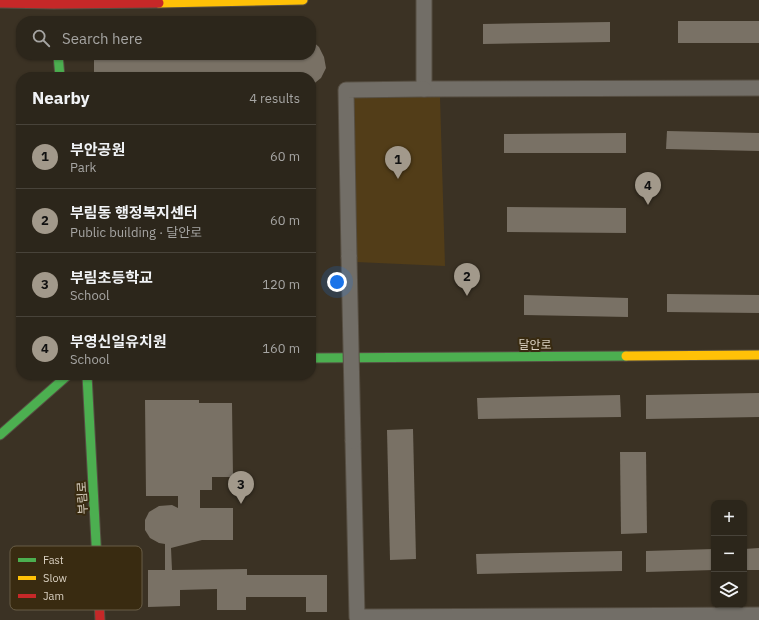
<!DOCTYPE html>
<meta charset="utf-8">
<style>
:root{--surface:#2c261b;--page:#342e24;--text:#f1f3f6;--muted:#a6a5a3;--line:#48433a;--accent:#a2998b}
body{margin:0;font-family:"IBM Plex Sans","Noto Sans KR",sans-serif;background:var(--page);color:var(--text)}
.controls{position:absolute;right:12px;bottom:12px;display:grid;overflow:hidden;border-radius:8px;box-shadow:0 1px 3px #0004}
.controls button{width:36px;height:36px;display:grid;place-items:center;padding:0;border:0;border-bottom:1px solid var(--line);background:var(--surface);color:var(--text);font:20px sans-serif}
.you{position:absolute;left:337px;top:282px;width:14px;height:14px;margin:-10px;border:3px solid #fff;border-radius:50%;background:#1a73e8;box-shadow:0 0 0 6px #1a73e833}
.badge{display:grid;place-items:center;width:26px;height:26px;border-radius:50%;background:var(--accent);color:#111;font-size:13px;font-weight:700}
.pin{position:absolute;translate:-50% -33px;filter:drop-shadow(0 1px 2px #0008)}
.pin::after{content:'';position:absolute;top:21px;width:14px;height:12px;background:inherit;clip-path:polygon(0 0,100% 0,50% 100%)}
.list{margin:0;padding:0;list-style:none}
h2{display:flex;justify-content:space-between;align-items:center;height:52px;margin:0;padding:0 16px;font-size:17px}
h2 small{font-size:13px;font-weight:400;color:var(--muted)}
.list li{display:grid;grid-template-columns:26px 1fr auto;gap:12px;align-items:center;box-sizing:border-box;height:64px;padding:0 16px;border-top:1px solid var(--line)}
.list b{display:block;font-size:15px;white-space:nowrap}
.list p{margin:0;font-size:13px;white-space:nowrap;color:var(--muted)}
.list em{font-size:13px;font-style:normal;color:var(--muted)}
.icon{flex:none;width:22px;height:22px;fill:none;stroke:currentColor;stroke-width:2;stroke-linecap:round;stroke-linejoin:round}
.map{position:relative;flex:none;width:759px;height:620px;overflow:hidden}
.search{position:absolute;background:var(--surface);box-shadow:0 1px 3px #0004;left:16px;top:16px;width:300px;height:44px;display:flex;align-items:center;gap:10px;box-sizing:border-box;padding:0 14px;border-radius:16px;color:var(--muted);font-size:15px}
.panel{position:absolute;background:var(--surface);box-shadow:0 1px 3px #0004;left:16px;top:72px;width:300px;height:308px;border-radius:16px}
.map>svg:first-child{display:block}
.green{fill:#523d18}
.building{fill:#797165}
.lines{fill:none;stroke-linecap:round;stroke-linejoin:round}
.street-casing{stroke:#564e42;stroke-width:17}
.fast-casing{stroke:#564e42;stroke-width:11}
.slow-casing{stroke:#564e42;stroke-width:11}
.jam-casing{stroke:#564e42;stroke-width:11}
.street{stroke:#726e67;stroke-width:15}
.fast{stroke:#4caf50;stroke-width:9}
.slow{stroke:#ffc107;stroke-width:9}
.jam{stroke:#c62828;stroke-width:9}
.street-bridge-casing{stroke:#564e42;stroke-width:17;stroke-linecap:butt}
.street-bridge{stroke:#726e67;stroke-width:15}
.labels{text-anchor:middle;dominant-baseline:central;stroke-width:4;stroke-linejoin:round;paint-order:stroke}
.street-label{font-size:12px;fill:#dad1c2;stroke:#392b11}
.key{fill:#392b11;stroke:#695d46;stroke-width:1}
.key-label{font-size:11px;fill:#dad1c2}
</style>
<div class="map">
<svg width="759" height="620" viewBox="0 0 759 620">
<rect width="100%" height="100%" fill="#3b3224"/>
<path class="green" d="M352,95L440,97L445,266L356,262Z"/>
<g class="building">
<rect x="678" y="21" width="81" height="22"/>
<path d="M610,22V42L483,44V24Z"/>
<path d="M311,40L319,47L324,57L326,68L321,78L311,86V77H94V55H311Z"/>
<path d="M667,131L759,133V151L666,149Z"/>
<path d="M626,133V153H504V134Z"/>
<path d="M507,207L626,208V233L507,232Z"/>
<path d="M667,294L759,295V313L667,312Z"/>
<path d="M524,295L628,298V317L524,315Z"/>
<path d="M759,393V417L646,419V395Z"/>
<path d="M620,395L621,417L478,419L477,398Z"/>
<path d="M145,400H199V403H232L233,477H212V490H200V508H233V540H202L171,548L172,570L247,569V575H327V612H306V597H246V610H217V589L180,590V606L148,607V570H165V544L159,543L150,538L145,530V520L149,512L159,506L172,505L178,508V496H146Z"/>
<path d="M413,429L416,559L390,560L387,430Z"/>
<path d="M620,452H646L647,533L621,534Z"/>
<path d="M759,548V570H744V549Z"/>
<path d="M714,549V570L646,572V551Z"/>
<path d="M622,551V571L477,574L476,554Z"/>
</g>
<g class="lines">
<g class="street-casing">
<g id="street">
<path d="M424,0V89L759,88"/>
<path d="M349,257L346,90L424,89"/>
<path d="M353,441L357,617L759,615"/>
</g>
</g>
<g class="fast-casing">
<g id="fast">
<path d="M58,55L60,77"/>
<path d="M311,358L626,356"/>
<path d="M87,375L97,561"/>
<path d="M0,435L68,375"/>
</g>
</g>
<g class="slow-casing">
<g id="slow">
<path d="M159,3L303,0"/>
<path d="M626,356L759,355"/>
</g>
</g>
<g class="jam-casing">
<g id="jam">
<path d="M0,3L54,4L159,3"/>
<path d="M97,561L100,620"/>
</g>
</g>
<use href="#street" class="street"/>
<use href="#fast" class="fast"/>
<use href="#slow" class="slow"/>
<use href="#jam" class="jam"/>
<g class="street-bridge-casing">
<path id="street-bridge" d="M349,257L353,441"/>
</g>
<use href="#street-bridge" class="street-bridge"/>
</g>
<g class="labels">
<g class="street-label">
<text x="535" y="344">달안로</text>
<text transform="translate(82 498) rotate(-93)">부림로</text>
</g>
</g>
<rect x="10" y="546" width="132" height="64" rx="6" class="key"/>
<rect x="18" y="558" width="18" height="4" fill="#4caf50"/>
<rect x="18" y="576" width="18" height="4" fill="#ffc107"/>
<rect x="18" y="594" width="18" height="4" fill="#c62828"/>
<g class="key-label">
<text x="43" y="564">Fast</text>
<text x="43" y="582">Slow</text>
<text x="43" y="600">Jam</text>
</g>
</svg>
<div class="controls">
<button>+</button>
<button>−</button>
<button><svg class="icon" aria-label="layers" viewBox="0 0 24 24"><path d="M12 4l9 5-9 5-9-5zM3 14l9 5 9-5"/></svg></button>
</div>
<div class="you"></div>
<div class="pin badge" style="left:398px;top:179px">1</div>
<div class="pin badge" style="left:467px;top:296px">2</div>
<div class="pin badge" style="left:241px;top:504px">3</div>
<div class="pin badge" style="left:648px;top:205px">4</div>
<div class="search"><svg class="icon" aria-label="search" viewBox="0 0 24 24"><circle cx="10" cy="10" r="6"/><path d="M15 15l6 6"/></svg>Search here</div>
<section class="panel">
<h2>Nearby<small>4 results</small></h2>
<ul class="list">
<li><span class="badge">1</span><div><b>부안공원</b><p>Park</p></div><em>60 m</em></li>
<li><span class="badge">2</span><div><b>부림동 행정복지센터</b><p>Public building · 달안로</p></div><em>60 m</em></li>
<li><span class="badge">3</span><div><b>부림초등학교</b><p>School</p></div><em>120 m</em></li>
<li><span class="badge">4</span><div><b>부영신일유치원</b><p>School</p></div><em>160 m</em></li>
</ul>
</section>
</div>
